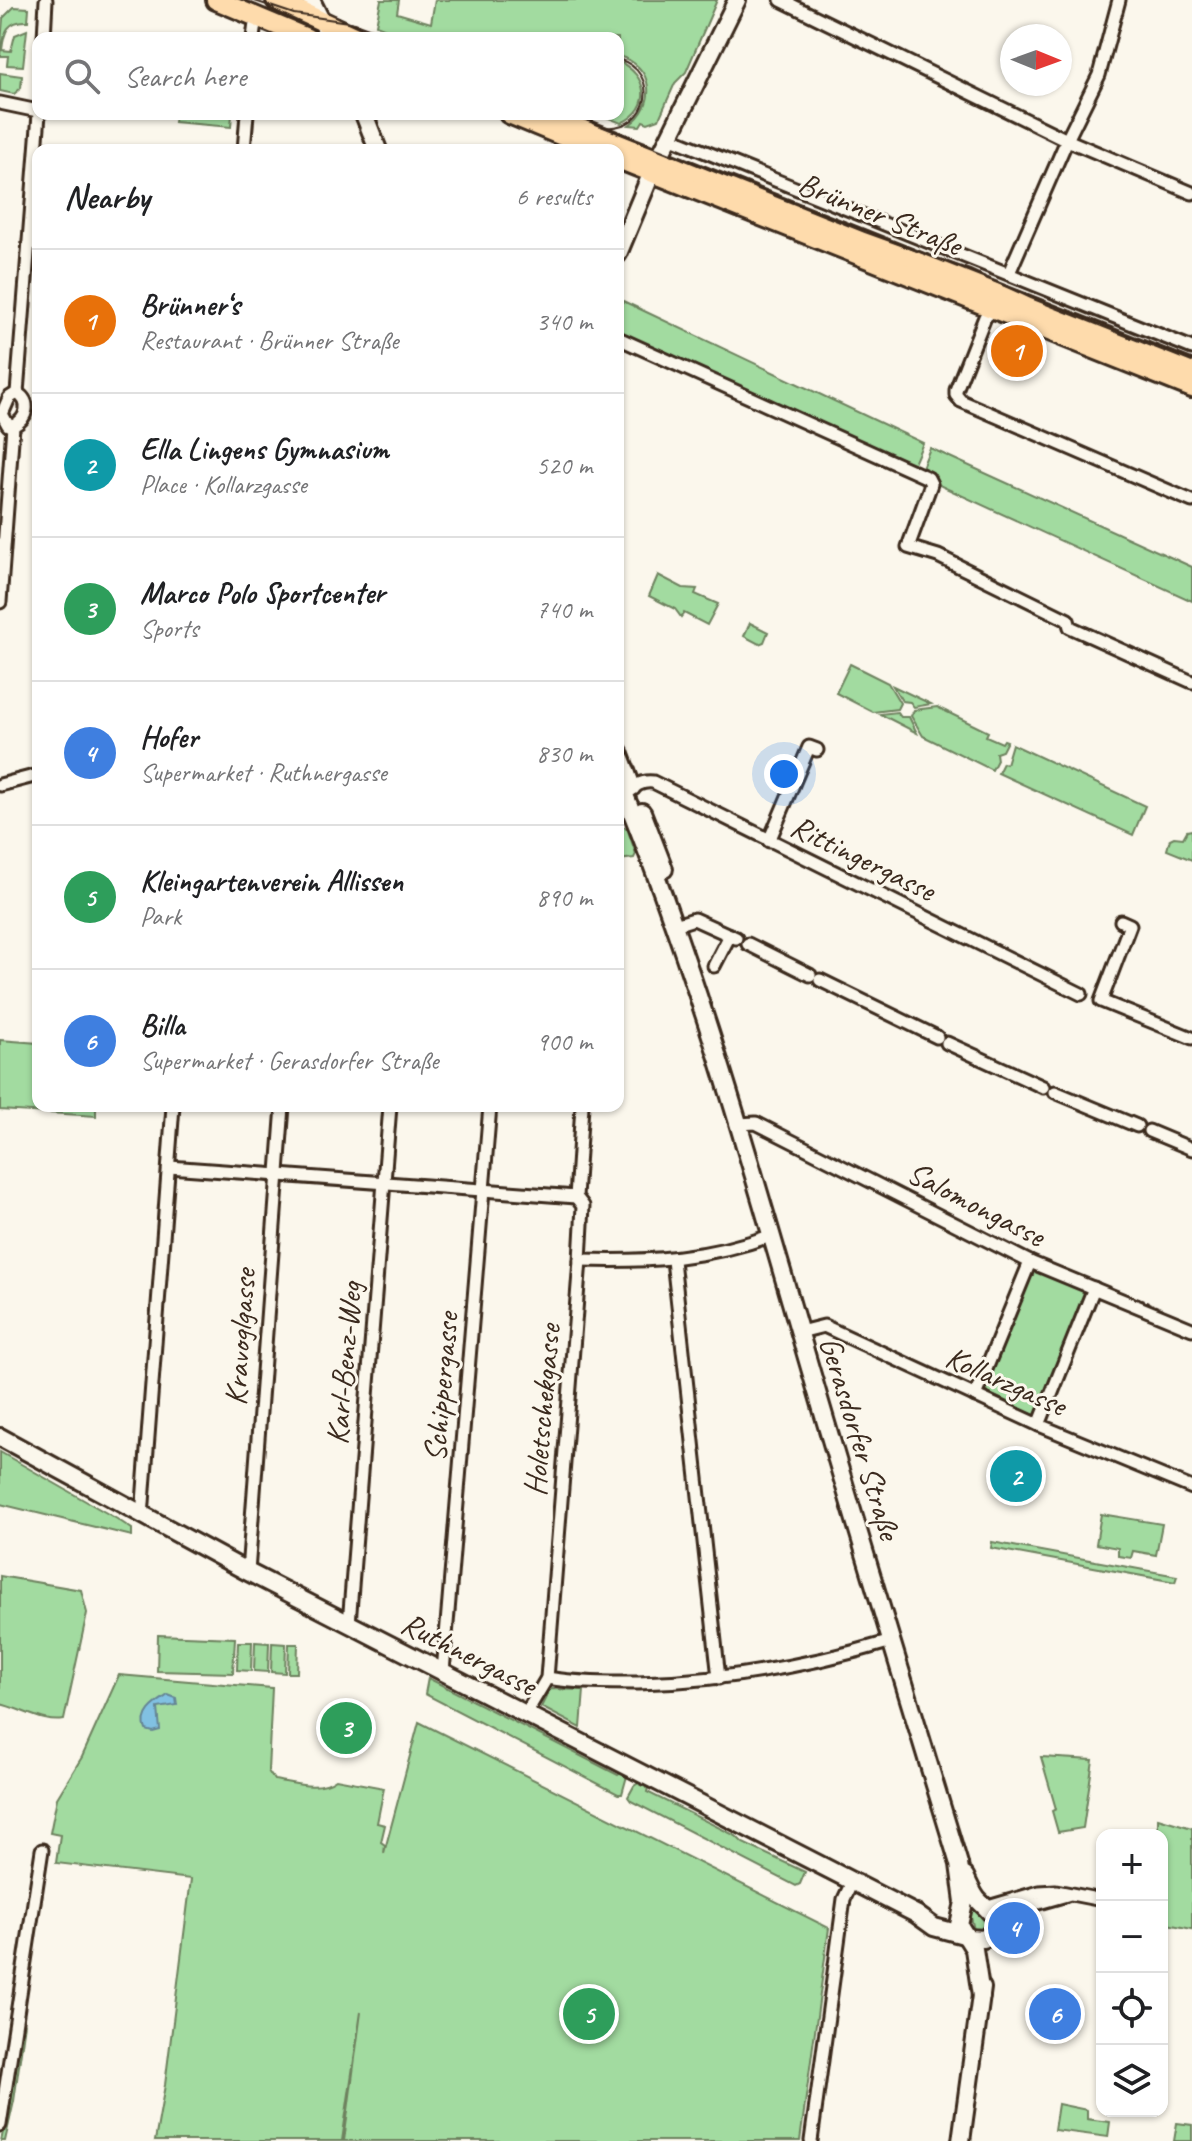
<!DOCTYPE html>
<meta charset="utf-8">
<style>
:root{--surface:#fff;--page:#f6f6f6;--text:#202124;--muted:#757577;--line:#e0e0e0;--accent:#d93025}
body{margin:0;font-family:Caveat,sans-serif;background:var(--page);color:var(--text)}
.controls{position:absolute;right:24px;bottom:24px;display:grid;overflow:hidden;border-radius:16px;box-shadow:0 2px 6px #0004}
.controls button{width:72px;height:72px;display:grid;place-items:center;padding:0;border:0;border-bottom:2px solid var(--line);background:var(--surface);color:var(--text);font:40px sans-serif}
.compass{position:absolute;left:1000px;top:24px;width:72px;height:72px;border-radius:50%;background:var(--surface);box-shadow:0 2px 6px #0004;rotate:91deg}
.you{position:absolute;left:784px;top:774px;width:28px;height:28px;margin:-20px;border:6px solid #fff;border-radius:50%;background:#1a73e8;box-shadow:0 0 0 12px #1a73e833}
.badge{display:grid;place-items:center;width:52px;height:52px;border-radius:50%;background:var(--accent);color:#fff;font-size:26px;font-weight:700}
.pin{position:absolute;translate:-50% -50%;border:4px solid #fff;box-shadow:0 2px 8px #0006}
.list{margin:0;padding:0;list-style:none}
h2{display:flex;justify-content:space-between;align-items:center;height:104px;margin:0;padding:0 32px;font-size:34px}
h2 small{font-size:26px;font-weight:400;color:var(--muted)}
.list li{display:grid;grid-template-columns:52px 1fr auto;gap:24px;align-items:center;box-sizing:border-box;height:144px;padding:0 32px;border-top:2px solid var(--line)}
.list b{display:block;font-size:30px;white-space:nowrap}
.list p{margin:0;font-size:26px;white-space:nowrap;color:var(--muted)}
.list em{font-size:26px;font-style:normal;color:var(--muted)}
.icon{flex:none;width:44px;height:44px;fill:none;stroke:currentColor;stroke-width:2;stroke-linecap:round;stroke-linejoin:round}
.map{position:relative;flex:none;width:1192px;height:2141px;overflow:hidden}
.search{position:absolute;background:var(--surface);box-shadow:0 2px 6px #0004;left:32px;top:32px;width:592px;height:88px;display:flex;align-items:center;gap:20px;box-sizing:border-box;padding:0 28px;border-radius:16px;color:var(--muted);font-size:30px}
.panel{position:absolute;background:var(--surface);box-shadow:0 2px 6px #0004;left:32px;top:144px;width:592px;height:968px;border-radius:16px}
.map>svg:first-child{display:block}
.green{fill:#a2dba0;stroke:#6e825f;stroke-width:2}
.water{fill:#81c1e2;stroke:#658594;stroke-width:2}
.lines{fill:none;stroke-linecap:round;stroke-linejoin:round}
.street-casing{stroke:#3b2a1e;stroke-width:17}
.secondary-casing{stroke:#3b2a1e;stroke-width:22}
.primary-casing{stroke:#3b2a1e;stroke-width:24}
.street{stroke:#fbf7ec;stroke-width:11}
.secondary{stroke:#fbf7ec;stroke-width:16}
.primary{stroke:#fedbac;stroke-width:18}
.tram{stroke:#3b2a1e;stroke-width:2}
.labels{text-anchor:middle;dominant-baseline:central;stroke-width:6;stroke-linejoin:round;paint-order:stroke}
.street-label{font-size:32px;fill:#3b2a1e;stroke:#fbf7ec}
</style>
<div class="map">
<svg width="1192" height="2141" viewBox="0 0 1192 2141">
<rect width="100%" height="100%" fill="#fbf7ec"/>
<filter id="ink" filterUnits="userSpaceOnUse"><feTurbulence type="fractalNoise" baseFrequency=".0125" numOctaves="2"/><feDisplacementMap in="SourceGraphic" scale="16" xChannelSelector="R" yChannelSelector="G"/><feConvolveMatrix kernelMatrix="1 2 1 2 8 2 1 2 1" color-interpolation-filters="sRGB"/></filter>
<g filter="url(#ink)">
<g class="green">
<path d="M381,0H399L397,13L431,23L435,0H717L686,72L675,83L659,119L648,123L643,121L640,126L629,125C658,105 654,65 618,56V38H408L376,25Z"/>
<path d="M14,7L29,8L28,21C7,20 4,32 2,50L11,51L15,35L27,30L23,66L7,65L8,56H0L3,18Z"/>
<path d="M618,61C648,75 654,108 621,123L599,114H618Z"/>
<path d="M0,73L22,76L21,88L14,94L0,91Z"/>
<path d="M175,114H232L231,127L174,122Z"/>
<path d="M690,150L955,257L689,153Z"/>
<path d="M623,301L923,443L913,466L618,331V314Z"/>
<path d="M930,448L1192,567V601L941,486L921,470Z"/>
<path d="M658,575L683,588L697,589L695,594L718,604L707,625L684,613L681,617L675,609L649,596Z"/>
<path d="M750,623L768,632L764,642L759,644L744,636Z"/>
<path d="M850,664L888,683L900,703L897,709L873,712L836,693Z"/>
<path d="M893,686L931,704L914,707L910,702L902,701Z"/>
<path d="M937,707L988,732L986,736L1002,743L1004,740L1007,741L1002,751L996,753L997,760L992,770L923,736L911,716L914,710Z"/>
<path d="M897,712L901,717H909L917,733L880,714Z"/>
<path d="M1012,744L1145,806L1133,835L998,773L1003,763L1006,764Z"/>
<path d="M618,825L627,828L636,854L634,858L618,860Z"/>
<path d="M1192,830V860L1167,850L1170,839L1174,837L1183,838L1187,831Z"/>
<path d="M0,1040L38,1043V1106H96V1116L0,1110Z"/>
<path d="M1034,1267L1089,1292L1039,1414L1034,1415L982,1390Z"/>
<path d="M0,1452L117,1519L132,1529V1536L0,1504Z"/>
<path d="M1101,1514L1162,1524L1156,1555L1133,1551L1131,1558L1118,1556V1548L1096,1544Z"/>
<path d="M992,1542L1177,1576L1175,1582L991,1548Z"/>
<path d="M0,1576L81,1590L87,1613L64,1720C44,1724 20,1708 0,1704Z"/>
<path d="M158,1635L235,1638L233,1673L157,1671Z"/>
<path d="M238,1642H252L251,1671L237,1670Z"/>
<path d="M255,1642L269,1643L268,1672L254,1671Z"/>
<path d="M272,1643L286,1644L285,1673L271,1672Z"/>
<path d="M289,1644H298L297,1673H288Z"/>
<path d="M119,1675L272,1688L268,1771L274,1780C293,1783 319,1792 336,1779L384,1788L377,1823L385,1825L381,1842L385,1845L384,1853L419,1722L829,1928L800,2141H344L361,2012L342,2141H155L165,2085L191,1879L56,1863L60,1835L50,1833L57,1798L82,1757Z"/>
<path d="M428,1678L618,1775L623,1771L627,1776L622,1794H618L425,1694Z"/>
<path d="M550,1689L584,1690L581,1728L541,1707Z"/>
<path d="M1041,1757L1093,1760L1083,1828L1058,1832L1052,1811L1056,1809Z"/>
<path d="M640,1782L649,1784L647,1792L736,1836L743,1843L805,1872L800,1884L796,1886L631,1801L628,1797L634,1786Z"/>
<path d="M1158,1818L1192,1828V1929L1162,1923V1835H1158Z"/>
<path d="M979,1909L988,1916V1928L975,1934L970,1913L971,1910Z"/>
<path d="M25,2023L14,2101L5,2141H1L11,2097L20,2034Z"/>
<path d="M1058,2104L1087,2110V2119L1110,2122L1108,2137L1054,2130Z"/>
<path d="M1177,2123L1192,2125V2141H1174Z"/>
</g>
<path class="water" d="M168,1695L176,1698L177,1705L158,1708L160,1730L153,1732L146,1730C139,1713 156,1703 168,1695Z"/>
<g class="lines">
<g class="street-casing">
<g id="street">
<path d="M781,0L1067,140L1192,193"/>
<path d="M44,38L46,0"/>
<path d="M253,38L256,16"/>
<path d="M0,103L38,111"/>
<path d="M671,138L1192,348"/>
<path d="M244,150L247,114"/>
<path d="M1009,273L1067,140L1099,75L1119,0"/>
<path d="M997,307L985,317L956,390V395L961,401L1192,501"/>
<path d="M618,338L928,478L931,484L908,547L938,556L1068,620L1070,627L1192,682"/>
<path d="M17,393L39,114"/>
<path d="M13,426L8,425L2,414L9,398L17,393"/>
<path d="M13,426C27,419 32,402 17,393"/>
<path d="M0,602L13,426"/>
<path d="M0,785L38,775"/>
<path d="M618,801C631,793 635,780 653,782L1081,994"/>
<path d="M769,841L809,747L817,750"/>
<path d="M1121,921L1130,925L1101,1001L1192,1038"/>
<path d="M675,925L694,919L736,938"/>
<path d="M748,944L810,975"/>
<path d="M714,966L730,935"/>
<path d="M820,980L937,1037"/>
<path d="M947,1043L1043,1087"/>
<path d="M1055,1092L1137,1126"/>
<path d="M739,1124L756,1123L1030,1262L1192,1329"/>
<path d="M1149,1131L1192,1149"/>
<path d="M169,1167L576,1197"/>
<path d="M580,1260C648,1262 708,1259 773,1235"/>
<path d="M673,1260L719,1678"/>
<path d="M800,1332L824,1326L1039,1425L1192,1488"/>
<path d="M975,1396L1030,1262"/>
<path d="M1039,1425L1094,1288"/>
<path d="M142,1516L173,1106"/>
<path d="M248,1572L283,1106"/>
<path d="M349,1624L390,1106"/>
<path d="M443,1672L490,1106"/>
<path d="M547,1678C576,1683 608,1683 638,1683C725,1681 808,1666 892,1641"/>
<path d="M525,1715L547,1678L580,1260L583,1206L576,1197L582,1106"/>
<path d="M988,1907L1039,1892L1056,1891L1102,1900"/>
<path d="M995,1921L1010,1911L1067,1895"/>
<path d="M0,2125L42,1850"/>
<path d="M811,2141L844,1899L852,1882"/>
</g>
</g>
<g class="secondary-casing">
<g id="secondary">
<path d="M311,0L330,38"/>
<path d="M364,114L378,150"/>
<path d="M618,254L652,172L737,0"/>
<path d="M618,750L632,787"/>
<path d="M618,778C692,957 745,1144 799,1330C850,1508 905,1686 959,1864L964,1902L959,1925L974,1949L981,1996"/>
<path d="M642,812L664,869"/>
<path d="M0,1437L248,1572L916,1914L934,1927L964,1935"/>
<path d="M965,1876C968,1883 972,1892 977,1899C989,1912 1008,1922 984,1939L968,1938"/>
<path d="M961,2141L982,1988"/>
</g>
</g>
<g class="primary-casing">
<g id="primary">
<path d="M216,0L307,38"/>
<path d="M276,0L358,38"/>
<path d="M509,114L596,150"/>
<path d="M545,114L1192,371"/>
<path d="M618,159L1192,388"/>
</g>
</g>
<use href="#street" class="street"/>
<use href="#secondary" class="secondary"/>
<use href="#primary" class="primary"/>
<g class="tram">
<path d="M252,0L294,14L355,23L395,38"/>
<path d="M571,114L865,232L970,270L1031,298L1192,362"/>
<path d="M605,127C650,131 662,72 618,59"/>
</g>
</g>
</g>
<g class="labels">
<g class="street-label">
<text transform="translate(880 214) rotate(22)">Brünner Straße</text>
<text transform="translate(863 858) rotate(26)">Rittingergasse</text>
<text transform="translate(976 1204) rotate(27)">Salomongasse</text>
<text transform="translate(240 1337) rotate(-86)">Kravoglgasse</text>
<text transform="translate(344 1363) rotate(-85)">Karl-Benz-Weg</text>
<text transform="translate(1006 1381) rotate(24)">Kollarzgasse</text>
<text transform="translate(441 1387) rotate(-85)">Schippergasse</text>
<text transform="translate(542 1410) rotate(-85)">Holetschekgasse</text>
<text transform="translate(860 1438) rotate(73)">Gerasdorfer Straße</text>
<text transform="translate(469 1654) rotate(27)">Ruthnergasse</text>
</g>
</g>
</svg>
<div class="controls">
<button>+</button>
<button>−</button>
<button><svg class="icon" aria-label="locate" viewBox="0 0 24 24"><circle cx="12" cy="12" r="6"/><path d="M12 2v4M12 18v4M2 12h4M18 12h4"/></svg></button>
<button><svg class="icon" aria-label="layers" viewBox="0 0 24 24"><path d="M12 4l9 5-9 5-9-5zM3 14l9 5 9-5"/></svg></button>
</div>
<svg class="compass" viewBox="-18 -18 36 36"><path d="M0-13l5 13h-10z" fill="#e53935"/><path d="M0 13l5-13h-10z" fill="#757577"/></svg>
<div class="you"></div>
<div class="pin badge" style="left:1017px;top:351px;background:#e8710a">1</div>
<div class="pin badge" style="left:1016px;top:1476px;background:#0f9aa8">2</div>
<div class="pin badge" style="left:346px;top:1728px;background:#2e9e5b">3</div>
<div class="pin badge" style="left:1014px;top:1928px;background:#3f7fe0">4</div>
<div class="pin badge" style="left:589px;top:2014px;background:#2e9e5b">5</div>
<div class="pin badge" style="left:1055px;top:2014px;background:#3f7fe0">6</div>
<div class="search"><svg class="icon" aria-label="search" viewBox="0 0 24 24"><circle cx="10" cy="10" r="6"/><path d="M15 15l6 6"/></svg>Search here</div>
<section class="panel">
<h2>Nearby<small>6 results</small></h2>
<ul class="list">
<li><span class="badge" style="background:#e8710a">1</span><div><b>Brünner‘s</b><p>Restaurant · Brünner Straße</p></div><em>340 m</em></li>
<li><span class="badge" style="background:#0f9aa8">2</span><div><b>Ella Lingens Gymnasium</b><p>Place · Kollarzgasse</p></div><em>520 m</em></li>
<li><span class="badge" style="background:#2e9e5b">3</span><div><b>Marco Polo Sportcenter</b><p>Sports</p></div><em>740 m</em></li>
<li><span class="badge" style="background:#3f7fe0">4</span><div><b>Hofer</b><p>Supermarket · Ruthnergasse</p></div><em>830 m</em></li>
<li><span class="badge" style="background:#2e9e5b">5</span><div><b>Kleingartenverein Allissen</b><p>Park</p></div><em>890 m</em></li>
<li><span class="badge" style="background:#3f7fe0">6</span><div><b>Billa</b><p>Supermarket · Gerasdorfer Straße</p></div><em>900 m</em></li>
</ul>
</section>
</div>
